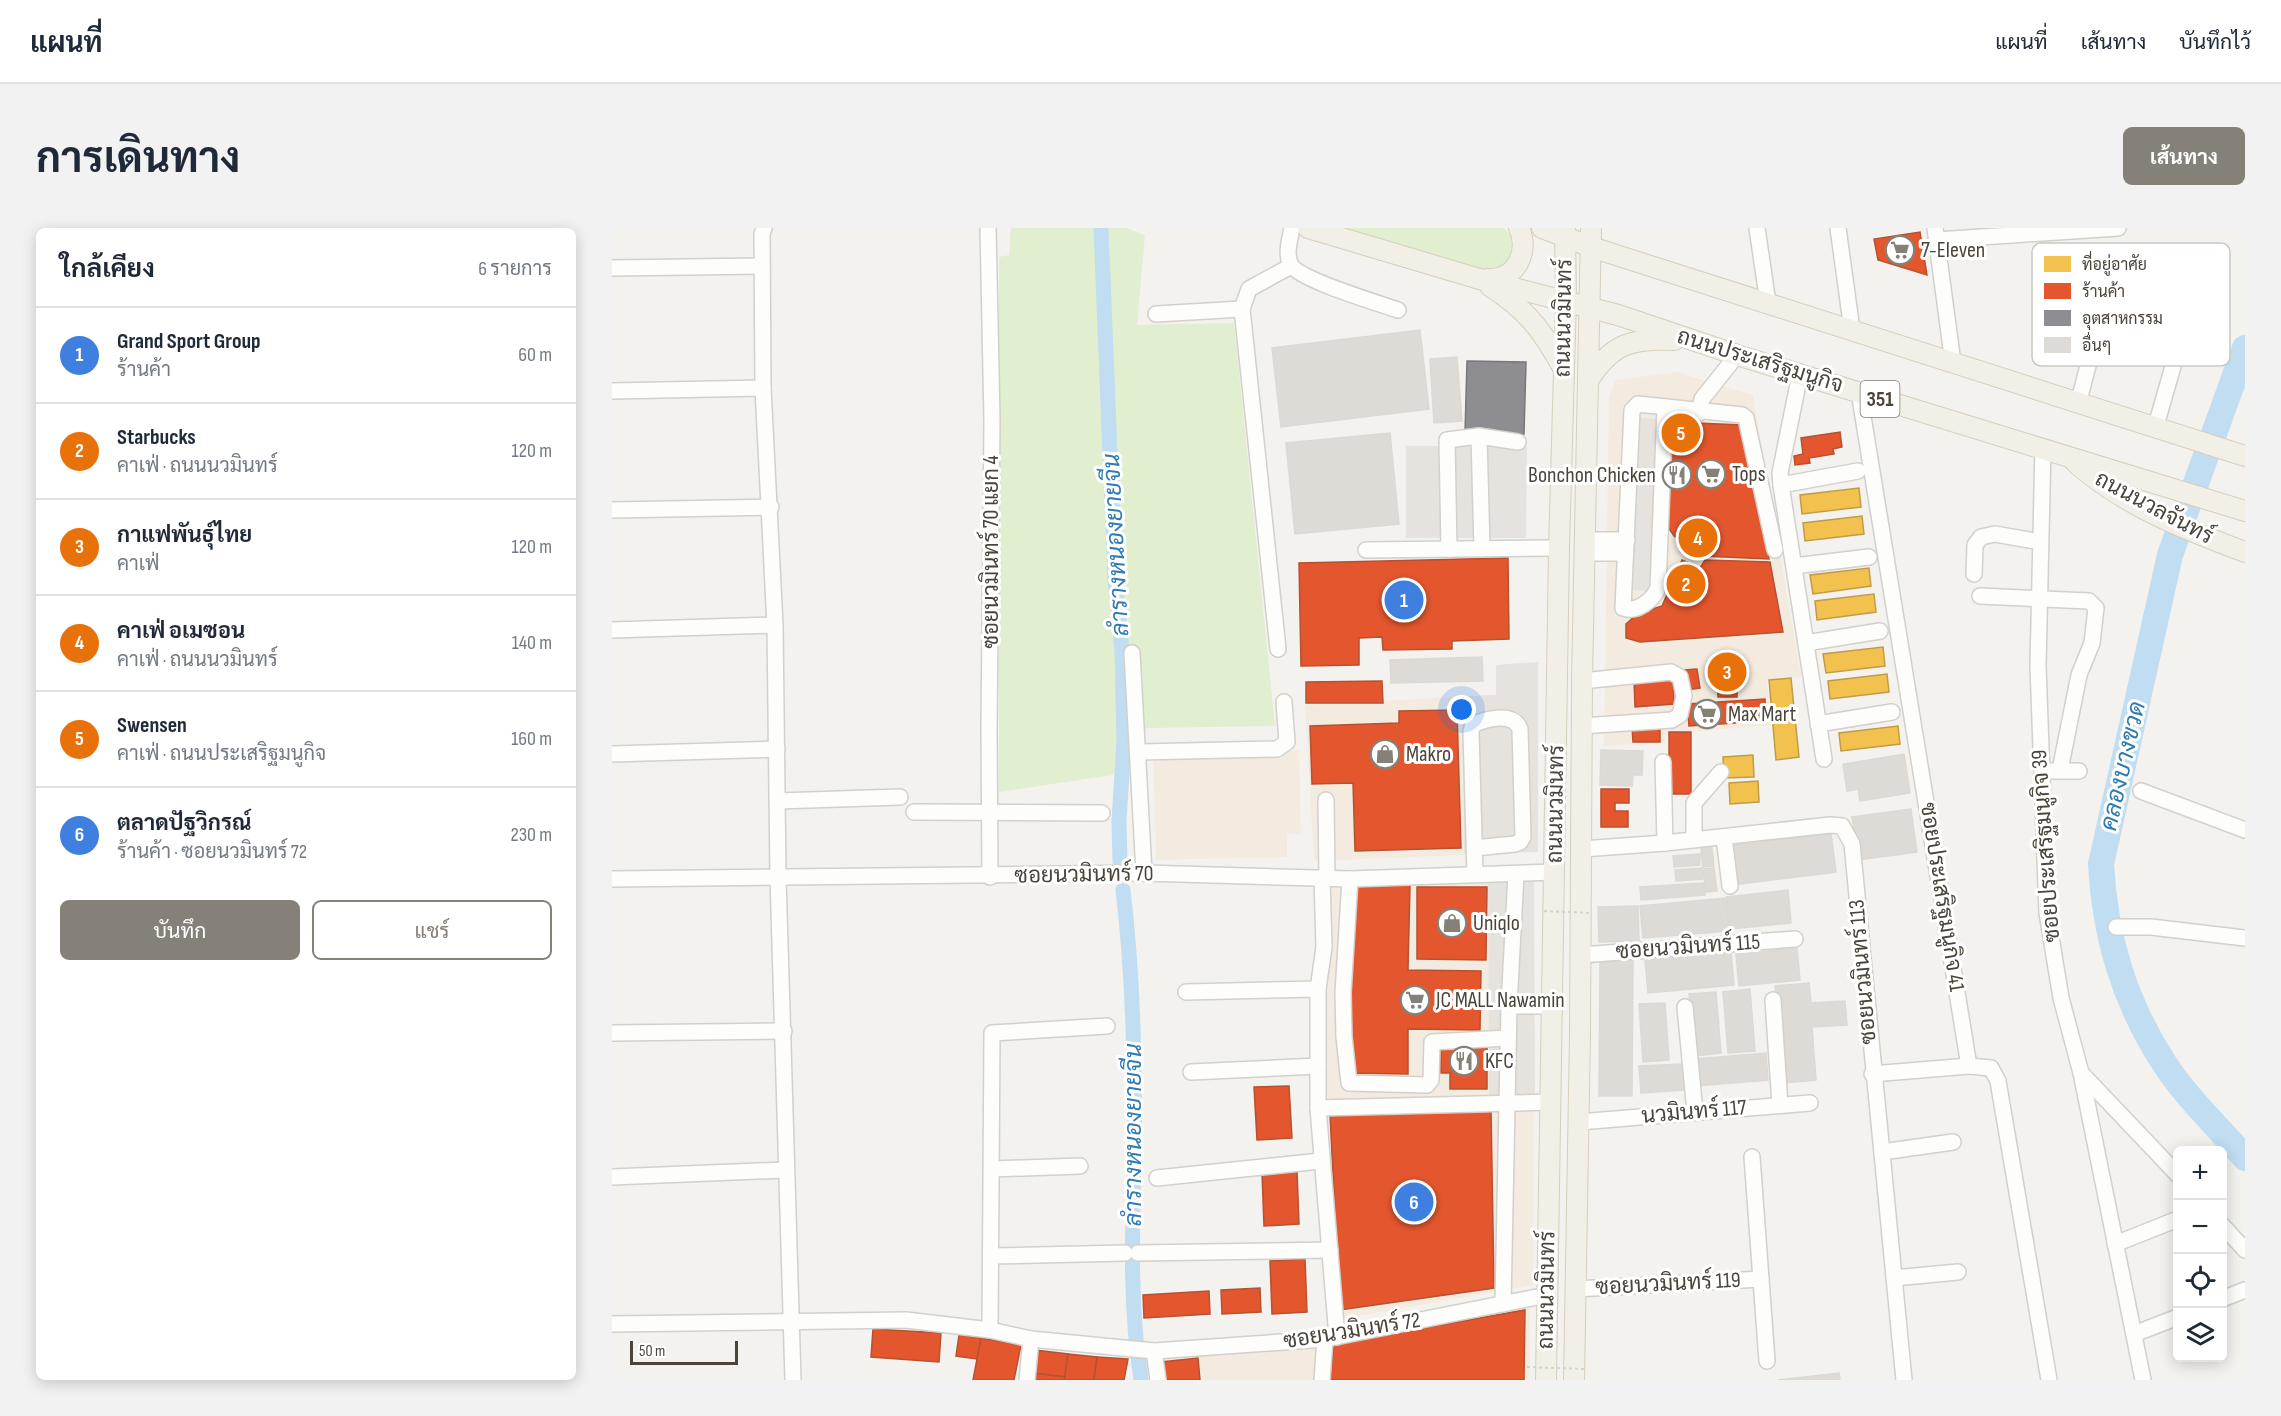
<!DOCTYPE html>
<html lang="th">
<meta charset="utf-8">
<style>
:root{--surface:#fff;--page:#f2f2f3;--text:#1f2937;--muted:#747a83;--line:#e0e1e3;--accent:#868178}
body{margin:0;font-family:"Sofia Sans Condensed",Sarabun,sans-serif;background:var(--page);color:var(--text)}
.controls{position:absolute;right:18px;bottom:18px;display:grid;overflow:hidden;border-radius:9px;box-shadow:0 3px 15px #0003}
.controls button{width:54px;height:54px;display:grid;place-items:center;padding:0;border:0;border-bottom:2px solid var(--line);background:var(--surface);color:var(--text);font:30px sans-serif}
.scale{position:absolute;left:18px;bottom:15px;width:108px;box-sizing:border-box;padding-left:6px;border:3px solid #4b4439;border-top:0;font-size:16px;line-height:21px;white-space:nowrap;color:#4b4439;-webkit-text-stroke:4px #fff;paint-order:stroke}
.you{position:absolute;left:850px;top:482px;width:21px;height:21px;margin:-15px;border:4px solid #fff;border-radius:50%;background:#1a73e8;box-shadow:0 0 0 9px #1a73e833}
.badge{display:grid;place-items:center;width:39px;height:39px;border-radius:50%;background:var(--accent);color:#fff;font-size:20px;font-weight:700}
.pin{position:absolute;translate:-50% -50%;border:3px solid #fff;box-shadow:0 2px 6px #0006}
.list{margin:0;padding:0;list-style:none}
h2{display:flex;justify-content:space-between;align-items:center;height:78px;margin:0;padding:0 24px;font-size:26px}
h2 small{font-size:20px;font-weight:400;color:var(--muted)}
.list li{display:grid;grid-template-columns:39px 1fr auto;gap:18px;align-items:center;box-sizing:border-box;height:96px;padding:0 24px;border-top:2px solid var(--line)}
.list b{display:block;font-size:22px;white-space:nowrap}
.list p{margin:0;font-size:20px;white-space:nowrap;color:var(--muted)}
.list em{font-size:20px;font-style:normal;color:var(--muted)}
.actions{display:flex;gap:12px;padding:18px 24px}
.actions a{flex:1;padding:14px 0;border:2px solid var(--accent);border-radius:9px;text-align:center;font-size:21px;color:var(--accent)}
.actions .main{background:var(--accent);color:#fff}
.icon{flex:none;width:33px;height:33px;fill:none;stroke:currentColor;stroke-width:2;stroke-linecap:round;stroke-linejoin:round}
.map{position:relative;flex:none;width:1633px;height:1152px;overflow:hidden;border-radius:9px}
header{display:flex;align-items:center;gap:36px;box-sizing:border-box;height:84px;padding:0 30px;background:var(--surface);border-bottom:2px solid var(--line)}
header strong{font-size:28px}
nav{display:flex;gap:33px;margin-inline-start:auto;font-size:21px}
.intro{display:flex;align-items:center;justify-content:space-between;box-sizing:border-box;height:144px;padding:0 36px}
h1{margin:0;font-size:42px}
.button{padding:15px 27px;border-radius:9px;background:var(--accent);color:#fff;font-size:21px;font-weight:700}
main{display:flex;gap:36px;padding:0 36px}
aside{flex:1;background:var(--surface);border-radius:9px;box-shadow:0 3px 15px #0003}
.map>svg:first-child{display:block}
.commercial{fill:#f3ebdf}
.green{fill:#e1eecf}
.parking{fill:#e6e3df}
.homes{fill:#f2c14e;stroke:#c09c48;stroke-width:1.5}
.shops{fill:#e4572e;stroke:#b65131;stroke-width:1.5}
.industry{fill:#8d8d92;stroke:#797777;stroke-width:1.5}
.lines{fill:none;stroke-linecap:round;stroke-linejoin:round}
.canal{stroke:#c0ddf1;stroke-width:15}
.river{stroke:#c0ddf1;stroke-width:26}
.building{fill:#dedbd6;stroke:#dcd9d4;stroke-width:1.5}
.minor-casing{stroke:#d2d0cb;stroke-width:18}
.major-casing{stroke:#d6cebb;stroke-width:22}
.minor{stroke:#fdfdfc;stroke-width:15}
.major{stroke:#f2efe6;stroke-width:20}
.path-bridge{stroke:#d3d2cc;stroke-width:2;stroke-dasharray:3 3;stroke-linecap:butt}
.labels{text-anchor:middle;dominant-baseline:central;stroke-width:6;stroke-linejoin:round;paint-order:stroke}
.shield{fill:#fff;stroke:#817c74;stroke-width:1.5}
.shield-label{font-size:21px;font-weight:bold;fill:#4b4439}
.poi-label{font-size:22px;fill:#4b4439;stroke:#fff;text-anchor:start}
.street-label{font-size:22px;fill:#4b4439;stroke:#fff}
.water-label{font-size:24px;font-style:italic;fill:#2e7ab2;stroke:#fff}
.key{fill:#fff;stroke:#c9c7c4;stroke-width:1.5}
.key-label{font-size:16px;fill:#4b4439}
</style>
<header>
<strong>แผนที่</strong>
<nav><a>แผนที่</a><a>เส้นทาง</a><a>บันทึกไว้</a></nav>
</header>
<div class="intro"><h1>การเดินทาง</h1><a class="button">เส้นทาง</a></div>
<main>
<aside>
<h2>ใกล้เคียง<small>6 รายการ</small></h2>
<ul class="list">
<li><span class="badge" style="background:#3f7fe0">1</span><div><b>Grand Sport Group</b><p>ร้านค้า</p></div><em>60 m</em></li>
<li><span class="badge" style="background:#e8710a">2</span><div><b>Starbucks</b><p>คาเฟ่ · ถนนนวมินทร์</p></div><em>120 m</em></li>
<li><span class="badge" style="background:#e8710a">3</span><div><b>กาแฟพันธุ์ไทย</b><p>คาเฟ่</p></div><em>120 m</em></li>
<li><span class="badge" style="background:#e8710a">4</span><div><b>คาเฟ่ อเมซอน</b><p>คาเฟ่ · ถนนนวมินทร์</p></div><em>140 m</em></li>
<li><span class="badge" style="background:#e8710a">5</span><div><b>Swensen</b><p>คาเฟ่ · ถนนประเสริฐมนูกิจ</p></div><em>160 m</em></li>
<li><span class="badge" style="background:#3f7fe0">6</span><div><b>ตลาดปัฐวิกรณ์</b><p>ร้านค้า · ซอยนวมินทร์ 72</p></div><em>230 m</em></li>
</ul>
<div class="actions"><a class="main">บันทึก</a><a>แชร์</a></div>
</aside>
<div class="map">
<svg width="1633" height="1152" viewBox="0 0 1633 1152">
<rect width="100%" height="100%" fill="#f4f2ee"/>
<g class="commercial">
<path d="M1065,144L1141,167L1189,449L1155,452L1159,497L1054,506L1053,515L992,518L997,168L1004,152Z"/>
<path d="M926,434V624L702,633L693,477L884,467V437Z"/>
<path d="M687,522L689,606H675V629L544,632L541,525Z"/>
<path d="M922,653L921,1057L729,1091L713,876L709,762L716,656Z"/>
<path d="M918,1079L917,1152H537L533,1132L709,1118Z"/>
</g>
<g class="green">
<path d="M399,0H514L533,7L525,97L622,95L663,498L535,500L500,547L387,564V29L397,27Z"/>
<path d="M721,0H892L904,13L901,35L881,46Z"/>
</g>
<g class="parking">
<path d="M1027,190L1050,191L1042,363L1019,362Z"/>
<path d="M794,218H915L914,310H794Z"/>
<path d="M926,434V624L852,625L851,468L884,467V437Z"/>
<path d="M876,653H922L923,869L877,870Z"/>
</g>
<g class="homes">
<path d="M1247,260L1249,279L1190,286L1188,267Z"/>
<path d="M1250,288L1252,306L1193,313L1191,295Z"/>
<path d="M1257,340L1259,358L1201,366L1198,347Z"/>
<path d="M1262,366L1264,384L1205,392L1203,373Z"/>
<path d="M1271,419L1273,438L1214,445L1211,426Z"/>
<path d="M1275,446L1277,464L1218,471L1216,453Z"/>
<path d="M1179,450L1187,529L1164,532L1157,452Z"/>
<path d="M1286,498L1288,516L1229,523L1227,505Z"/>
<path d="M1141,527L1142,549L1112,550L1111,529Z"/>
<path d="M1146,553L1147,574L1118,576L1117,555Z"/>
</g>
<g class="shops">
<path d="M1308,4L1315,47L1266,32L1262,11Z"/>
<path d="M1060,194L1131,197L1157,331L1089,328L1084,318L1074,316L1062,308L1054,296Z"/>
<path d="M1228,204L1230,219L1221,221L1222,226L1197,230L1198,235L1183,237L1182,228L1191,226L1189,210Z"/>
<path d="M896,330L897,411L840,413V421L771,422L770,409L747,410V437L689,438L687,335Z"/>
<path d="M1070,332L1088,340L1093,332L1158,334L1171,404L1028,414L1014,410V396L1025,386L1050,378Z"/>
<path d="M1105,435H1125V469H1106Z"/>
<path d="M1085,441L1088,460L1074,462L1072,442Z"/>
<path d="M1061,450L1062,476L1023,479L1022,452Z"/>
<path d="M770,453L771,475H694V454Z"/>
<path d="M1153,471L1154,493L1077,498L1075,476Z"/>
<path d="M845,482L849,620L743,623L741,555L700,556L698,498L787,495V483Z"/>
<path d="M1048,498V514H1021L1020,499Z"/>
<rect x="1057" y="504" width="22" height="62"/>
<path d="M989,561H1017V575H1003V583H1016V599H989Z"/>
<path d="M739,657H798L796,742L869,743L868,802L796,801V846L736,845Z"/>
<path d="M805,659H875L874,732L805,731Z"/>
<path d="M829,820H875V861H838V845H829Z"/>
<path d="M677,858L680,910L645,912L642,859Z"/>
<path d="M879,881L882,1060L728,1082L718,887Z"/>
<path d="M685,943L687,996L652,998L650,945Z"/>
<path d="M693,1031L695,1084L660,1086L658,1033Z"/>
<path d="M648,1060L649,1084L610,1086L609,1062Z"/>
<path d="M597,1063L598,1086L532,1090L531,1067Z"/>
<path d="M913,1082L912,1152H718L722,1116Z"/>
<path d="M261,1101L329,1105L327,1134L259,1129Z"/>
<path d="M347,1107L369,1110L365,1131L344,1128Z"/>
<path d="M369,1110L409,1117L402,1152H361Z"/>
<path d="M423,1122L456,1126L453,1149L420,1145Z"/>
<path d="M456,1126L485,1129L482,1152H452Z"/>
<path d="M485,1129L516,1131L512,1152H482Z"/>
<path d="M586,1130L588,1152H551L549,1134Z"/>
<path d="M420,1145L453,1149L452,1152H419Z"/>
</g>
<path class="industry" d="M855,133L914,134L912,206L853,205Z"/>
<g class="lines">
<g class="canal">
<path d="M489,0L503,351L510,424L512,512L507,593L508,634"/>
<path d="M511,662C522,754 523,846 522,939C520,1012 518,1080 529,1152"/>
</g>
<path class="river" d="M1633,120L1558,327L1489,636C1493,709 1512,773 1552,835C1574,869 1606,899 1633,930"/>
</g>
<g class="building">
<path d="M808,102L817,181L669,199L660,120Z"/>
<path d="M845,129L850,193L822,195L818,131Z"/>
<path d="M778,205L787,296L683,306L674,215Z"/>
<path d="M870,429L871,453L779,455L778,432Z"/>
<path d="M989,522L1031,523L1030,547H1021L1020,558L988,557Z"/>
<path d="M1292,526L1298,565L1248,573L1246,561L1235,563L1231,536Z"/>
<path d="M1299,581L1305,624L1246,632L1240,589Z"/>
<path d="M1219,605L1224,644L1121,657L1117,618Z"/>
<path d="M1099,612L1102,638L1091,639L1088,613Z"/>
<path d="M1088,626V637L1062,639L1061,628Z"/>
<path d="M1090,640L1091,651L1064,653L1063,642Z"/>
<path d="M1102,640L1105,663L1094,664L1091,641Z"/>
<path d="M1092,655L1093,667L1029,672L1028,659Z"/>
<path d="M1176,662L1179,695L1118,701L1115,669Z"/>
<path d="M1114,670L1117,703L1031,710L1028,678Z"/>
<path d="M1026,678L1027,713L987,714L986,679Z"/>
<path d="M1185,720L1188,752L1127,758L1124,726Z"/>
<path d="M1119,725L1122,757L1036,765L1033,732Z"/>
<path d="M988,730H1021L1020,868H987Z"/>
<path d="M1197,755L1199,775L1233,773L1235,797L1200,799L1204,852L1170,855L1163,758Z"/>
<path d="M1138,761L1143,823L1116,825L1111,764Z"/>
<path d="M1104,764L1109,825L1082,828L1077,766Z"/>
<path d="M1053,775L1057,832L1031,834L1027,776Z"/>
<path d="M1154,825L1156,852L1085,858L1083,831Z"/>
<path d="M1071,836L1072,862L1029,865L1027,838Z"/>
<path d="M1227,1145L1228,1152H1166Z"/>
</g>
<g class="lines">
<g class="minor-casing">
<g id="minor">
<path d="M152,0L150,6L151,160L163,397L166,649L181,1152"/>
<path d="M376,0L380,192L377,500L378,649"/>
<path d="M680,0C678,11 673,26 679,37C688,52 766,75 786,82"/>
<path d="M1145,0L1156,75"/>
<path d="M1226,0L1240,102"/>
<path d="M1323,0L1341,135"/>
<path d="M1324,12L1506,0"/>
<path d="M0,40L150,38"/>
<path d="M630,81L637,61L679,38"/>
<path d="M544,86L630,81L666,421"/>
<path d="M1433,111L1476,128L1477,134L1466,176"/>
<path d="M1188,146L1168,245L1169,257L1212,531"/>
<path d="M0,163L151,160"/>
<path d="M1247,164L1357,838L1379,840L1386,853L1437,1152"/>
<path d="M1053,180L1046,360C1041,372 1025,385 1011,380L1020,182L1026,176L1130,187L1134,190L1163,322"/>
<path d="M1087,185L1090,171L1125,127"/>
<path d="M1543,201L1574,93"/>
<path d="M867,208L870,321"/>
<path d="M1431,219L1426,438L1435,685L1449,770L1469,845L1531,1152"/>
<path d="M1169,257L1246,243"/>
<path d="M0,282L159,279"/>
<path d="M972,312H1015"/>
<path d="M837,321L835,212L867,208L906,214"/>
<path d="M754,322L947,320"/>
<path d="M972,325H1014"/>
<path d="M1182,338L1257,329"/>
<path d="M1362,346L1363,317L1369,309L1383,306L1428,314"/>
<path d="M1368,368L1477,373L1484,380L1480,415L1467,447L1448,542"/>
<path d="M0,402L163,397"/>
<path d="M1194,415L1268,403"/>
<path d="M520,425L532,645"/>
<path d="M1206,496L1280,484"/>
<path d="M969,498L1060,492L1068,487L1072,468L1068,449L1059,444L970,453"/>
<path d="M527,524L665,521L675,514L672,474"/>
<path d="M0,526L165,521"/>
<path d="M1051,534L1053,615"/>
<path d="M1440,543H1467"/>
<path d="M1529,563L1633,602"/>
<path d="M714,572L715,650"/>
<path d="M166,573L288,569"/>
<path d="M302,584L490,585"/>
<path d="M1112,609L1118,658"/>
<path d="M1082,612V575L1109,544"/>
<path d="M862,620L903,616L908,614L911,609L908,501C902,484 875,490 861,497L859,503L863,646"/>
<path d="M970,621L1053,615L1218,597L1230,598L1240,616L1292,1152"/>
<path d="M0,651L532,645L738,651L943,644"/>
<path d="M710,651L712,719L706,761V880L725,1109"/>
<path d="M738,651L731,765L732,809L737,855L815,857L819,852L820,814L896,810"/>
<path d="M1504,699H1539L1633,710"/>
<path d="M969,727L1183,711"/>
<path d="M574,764L706,761"/>
<path d="M1161,772L1168,877"/>
<path d="M897,778L904,646"/>
<path d="M1073,779L1083,884"/>
<path d="M0,805L172,803"/>
<path d="M579,844L706,838"/>
<path d="M1469,845L1566,947"/>
<path d="M1260,846L1357,838"/>
<path d="M706,880L939,874"/>
<path d="M967,894L1198,875"/>
<path d="M1270,924L1341,914"/>
<path d="M1140,929L1155,1133"/>
<path d="M380,941L468,938"/>
<path d="M0,949L173,942"/>
<path d="M545,950L708,933"/>
<path d="M1610,997L1633,1022"/>
<path d="M1503,1016L1566,991"/>
<path d="M526,1025L718,1022"/>
<path d="M379,1028L513,1025"/>
<path d="M1282,1050L1346,1044"/>
<path d="M963,1061L1149,1051"/>
<path d="M1610,1071L1633,1062"/>
<path d="M891,1076L897,778H940"/>
<path d="M0,1096L294,1092L378,1102L419,1111L542,1123L713,1111L935,1067"/>
<path d="M378,1102L380,805L495,798"/>
<path d="M1522,1106L1566,1089"/>
<path d="M542,1123L546,1152"/>
<path d="M415,1152L419,1111"/>
<path d="M710,1152L713,1111"/>
</g>
</g>
<g class="major-casing">
<g id="major">
<path d="M696,0L864,50L1006,87L1125,127L1633,283"/>
<path d="M930,0L979,19L1633,228"/>
<path d="M876,51C904,53 918,23 907,0"/>
<path d="M878,58C915,82 930,102 951,140"/>
<path d="M976,153C999,116 1019,110 1062,112"/>
<path d="M1463,234C1510,277 1574,302 1633,324"/>
<path d="M934,1152L947,320L954,72L953,0"/>
<path d="M962,1152L968,806L970,453L979,0"/>
</g>
</g>
<use href="#minor" class="minor"/>
<use href="#major" class="major"/>
<g class="path-bridge">
<path d="M932,683L978,685"/>
<path d="M915,1139L972,1141"/>
</g>
</g>
<defs>
<g id="supermarket-ring" transform="scale(1.5)"><circle r="9.5" fill="#fff" stroke="#868178" stroke-width="1.5"/><path d="M-6-5.5h2.5l.6 2H6L4.5 2H-2.5L-4.4-4H-6ZM-1.5 3.2a1.3 1.3 0 1 0 .1 0ZM3 3.2a1.3 1.3 0 1 0 .1 0Z" fill="#868178"/></g>
<g id="restaurant-ring" transform="scale(1.5)"><circle r="9.5" fill="#fff" stroke="#868178" stroke-width="1.5"/><path d="M-5-6h1v4h1v-4h1v4h1v-4h1v5L-1.5 .5V6h-2V.5L-5-1ZM5-6V6H3V1.5H1.5Q1.5-4 5-6Z" fill="#868178"/></g>
<g id="shop-ring" transform="scale(1.5)"><circle r="9.5" fill="#fff" stroke="#868178" stroke-width="1.5"/><path d="M-5-2.5h2.3a2.7 3.5 0 0 1 5.4 0H5L5.5 6h-11ZM-1.5-2.5h3a1.5 2.3 0 0 0-3 0Z" fill="#868178"/></g>
</defs>
<g fill-rule="evenodd">
<use href="#supermarket-ring" x="1288" y="22"/>
<use href="#supermarket-ring" x="1099" y="246"/>
<use href="#restaurant-ring" x="1065" y="247"/>
<use href="#supermarket-ring" x="1095" y="486"/>
<use href="#shop-ring" x="773" y="526"/>
<use href="#shop-ring" x="840" y="695"/>
<use href="#supermarket-ring" x="803" y="772"/>
<use href="#restaurant-ring" x="852" y="833"/>
</g>
<g class="labels">
<rect class="shield" x="1248.5" y="153" width="39" height="36" rx="4.5"/>
<g class="shield-label">
<text x="1268" y="171">351</text>
</g>
<g class="poi-label">
<text x="1309" y="22">7-Eleven</text>
<text x="1120" y="246">Tops</text>
<text x="1044" y="247" text-anchor="end">Bonchon Chicken</text>
<text x="1116" y="486">Max Mart</text>
<text x="794" y="526">Makro</text>
<text x="861" y="695">Uniqlo</text>
<text x="824" y="772">JC MALL Nawamin</text>
<text x="873" y="833">KFC</text>
</g>
<g class="street-label">
<text transform="translate(952 90) rotate(-89)">ถนนนวมินทร์</text>
<text transform="translate(1148 133) rotate(17)">ถนนประเสริฐมนูกิจ</text>
<text transform="translate(1542 280) rotate(28)">ถนนนวลจันทร์</text>
<text transform="translate(379 324) rotate(-90)">ซอยนวมินทร์ 70 แยก 4</text>
<text transform="translate(944 576) rotate(-89)">ถนนนวมินทร์</text>
<text transform="translate(1434 618) rotate(-94)">ซอยประเสริฐมนูกิจ 39</text>
<text transform="translate(472 647) rotate(-1)">ซอยนวมินทร์ 70</text>
<text transform="translate(1330 669) rotate(81)">ซอยประเสริฐมนูกิจ 41</text>
<text transform="translate(1076 719) rotate(-4)">ซอยนวมินทร์ 115</text>
<text transform="translate(1251 744) rotate(-95)">ซอยนวมินทร์ 113</text>
<text transform="translate(1082 884) rotate(-5)">นวมินทร์ 117</text>
<text transform="translate(1056 1056) rotate(-3)">ซอยนวมินทร์ 119</text>
<text transform="translate(935 1062) rotate(-89)">ถนนนวมินทร์</text>
<text transform="translate(740 1103) rotate(-9)">ซอยนวมินทร์ 72</text>
</g>
<g class="water-label">
<text transform="translate(504 317) rotate(-93)">ลำรางหนองยายจีน</text>
<text transform="translate(1511 538) rotate(-77)">คลองบางขวด</text>
<text transform="translate(521 907) rotate(-90)">ลำรางหนองยายจีน</text>
</g>
</g>
<rect x="1420" y="15" width="198" height="123" rx="9" class="key"/>
<rect x="1432" y="28" width="27" height="16" fill="#f2c14e"/>
<rect x="1432" y="55" width="27" height="16" fill="#e4572e"/>
<rect x="1432" y="82" width="27" height="16" fill="#8d8d92"/>
<rect x="1432" y="109" width="27" height="16" fill="#dedbd6"/>
<g class="key-label">
<text x="1470" y="42">ที่อยู่อาศัย</text>
<text x="1470" y="69">ร้านค้า</text>
<text x="1470" y="96">อุตสาหกรรม</text>
<text x="1470" y="123">อื่นๆ</text>
</g>
</svg>
<div class="controls">
<button>+</button>
<button>−</button>
<button><svg class="icon" aria-label="locate" viewBox="0 0 24 24"><circle cx="12" cy="12" r="6"/><path d="M12 2v4M12 18v4M2 12h4M18 12h4"/></svg></button>
<button><svg class="icon" aria-label="layers" viewBox="0 0 24 24"><path d="M12 4l9 5-9 5-9-5zM3 14l9 5 9-5"/></svg></button>
</div>
<div class="scale">50 m</div>
<div class="you"></div>
<div class="pin badge" style="left:792px;top:372px;background:#3f7fe0">1</div>
<div class="pin badge" style="left:1074px;top:356px;background:#e8710a">2</div>
<div class="pin badge" style="left:1115px;top:444px;background:#e8710a">3</div>
<div class="pin badge" style="left:1086px;top:310px;background:#e8710a">4</div>
<div class="pin badge" style="left:1069px;top:205px;background:#e8710a">5</div>
<div class="pin badge" style="left:802px;top:974px;background:#3f7fe0">6</div>
</div>
</main>
